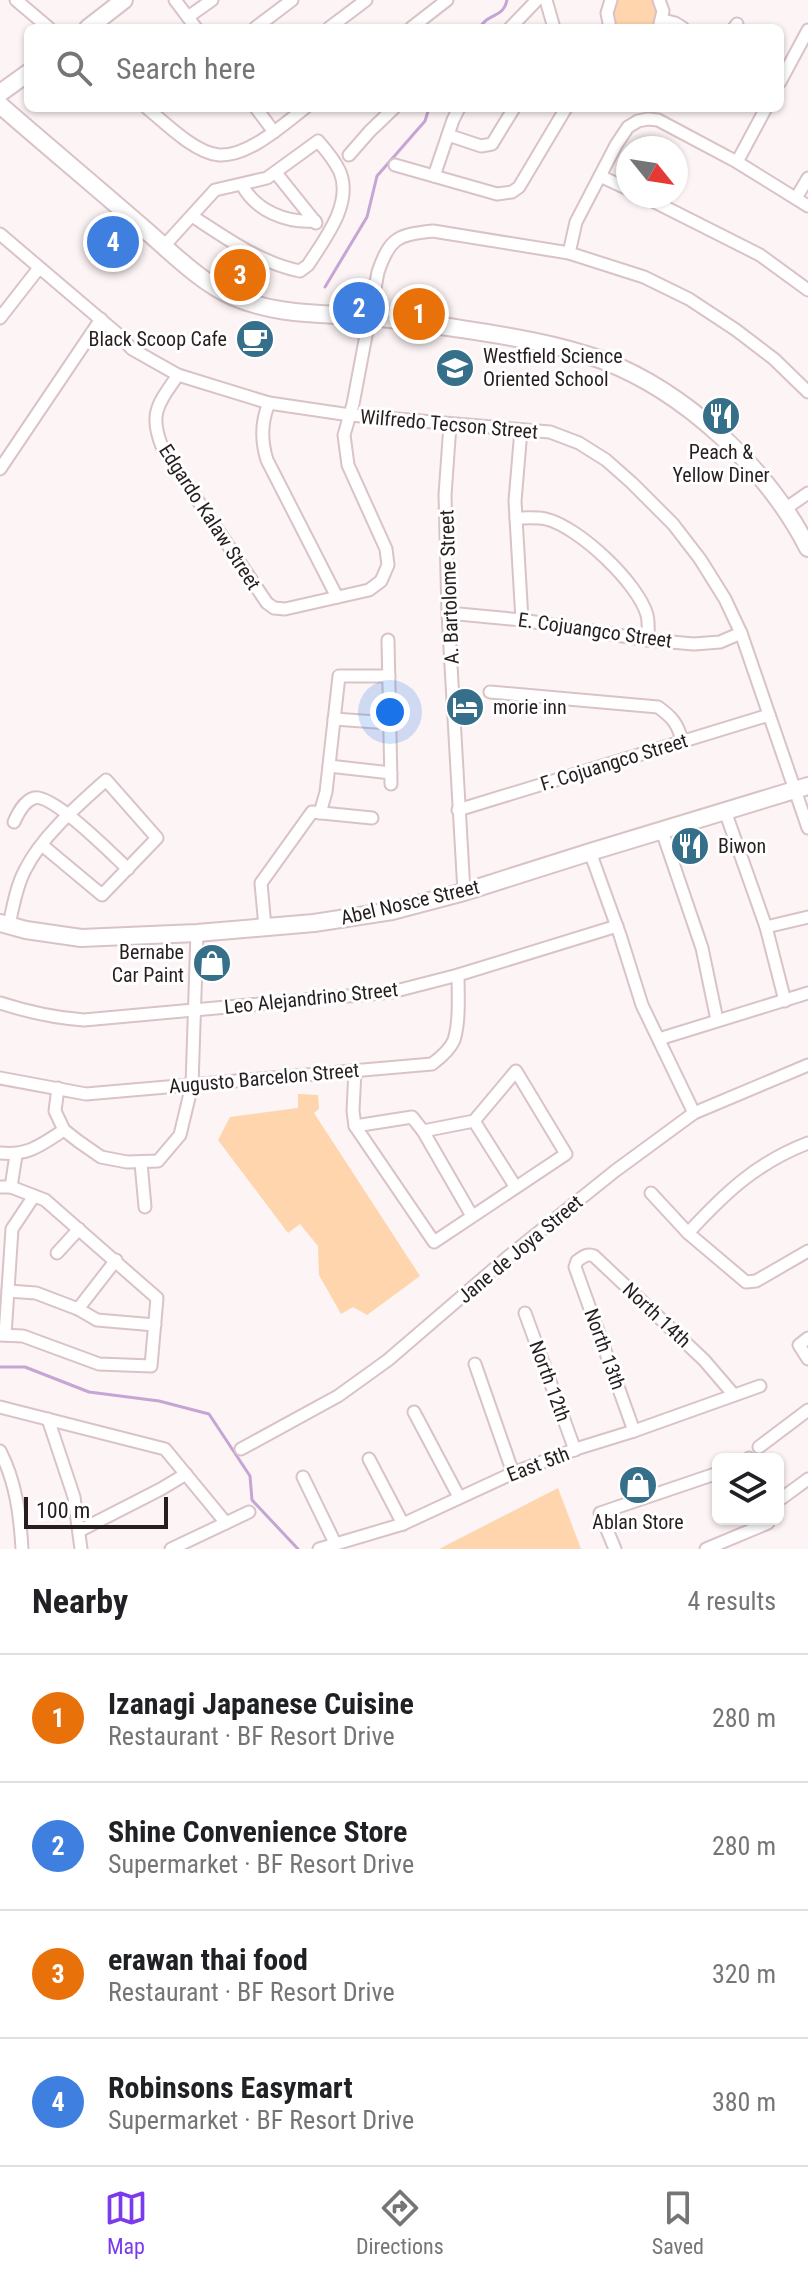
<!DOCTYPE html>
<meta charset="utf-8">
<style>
:root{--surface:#fff;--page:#f2f2f2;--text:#202124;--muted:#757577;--line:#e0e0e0;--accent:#7c3aed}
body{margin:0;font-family:"Roboto Condensed",sans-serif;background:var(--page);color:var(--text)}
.controls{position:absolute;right:24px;bottom:24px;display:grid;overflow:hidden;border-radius:12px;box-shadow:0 2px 6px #0004}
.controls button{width:72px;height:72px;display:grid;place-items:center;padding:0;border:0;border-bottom:2px solid var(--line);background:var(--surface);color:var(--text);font:40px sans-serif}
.compass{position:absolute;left:616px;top:136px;width:72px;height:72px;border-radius:50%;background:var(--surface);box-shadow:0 2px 6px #0004;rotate:120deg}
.scale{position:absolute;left:24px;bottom:20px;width:144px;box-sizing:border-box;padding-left:8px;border:4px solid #261e1f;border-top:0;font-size:22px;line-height:28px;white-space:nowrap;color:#261e1f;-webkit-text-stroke:6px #fff;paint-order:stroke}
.you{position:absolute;left:390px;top:712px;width:28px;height:28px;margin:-20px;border:6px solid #fff;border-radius:50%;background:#1a73e8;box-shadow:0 0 0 12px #1a73e833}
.badge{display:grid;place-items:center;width:52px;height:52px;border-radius:50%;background:var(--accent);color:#fff;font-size:26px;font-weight:700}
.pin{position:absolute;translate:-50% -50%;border:4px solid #fff;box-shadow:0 2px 8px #0006}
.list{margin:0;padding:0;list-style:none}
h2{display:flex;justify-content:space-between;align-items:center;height:104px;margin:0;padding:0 32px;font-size:34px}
h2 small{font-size:26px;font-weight:400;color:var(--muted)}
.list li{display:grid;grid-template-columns:52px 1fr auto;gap:24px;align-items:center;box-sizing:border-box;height:128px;padding:0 32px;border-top:2px solid var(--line)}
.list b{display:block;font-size:30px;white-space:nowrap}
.list p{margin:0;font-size:26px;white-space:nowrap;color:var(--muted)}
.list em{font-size:26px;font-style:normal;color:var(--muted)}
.icon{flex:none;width:44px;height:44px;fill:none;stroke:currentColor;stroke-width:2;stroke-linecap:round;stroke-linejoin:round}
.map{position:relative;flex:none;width:808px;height:1549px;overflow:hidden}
.search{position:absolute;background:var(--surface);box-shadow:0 2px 6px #0004;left:24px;right:24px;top:24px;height:88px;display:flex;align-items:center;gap:20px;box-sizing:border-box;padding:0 28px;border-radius:12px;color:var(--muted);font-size:30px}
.sheet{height:616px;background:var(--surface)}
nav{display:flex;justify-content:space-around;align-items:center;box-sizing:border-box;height:112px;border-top:2px solid var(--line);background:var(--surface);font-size:22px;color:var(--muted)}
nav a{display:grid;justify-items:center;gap:4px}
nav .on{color:var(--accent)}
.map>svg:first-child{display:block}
.green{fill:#fed5ac}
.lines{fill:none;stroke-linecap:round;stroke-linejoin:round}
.stream{stroke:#c4a5d4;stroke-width:3}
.street-casing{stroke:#d9c3c6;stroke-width:15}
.secondary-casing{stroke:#d9c3c6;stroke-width:20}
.street{stroke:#fff;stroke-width:11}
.secondary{stroke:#fff;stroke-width:16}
.labels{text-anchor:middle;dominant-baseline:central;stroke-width:6;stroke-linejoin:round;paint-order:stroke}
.poi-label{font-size:20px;fill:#261e1f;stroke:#fff;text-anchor:start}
.street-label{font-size:20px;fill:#261e1f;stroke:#fff}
</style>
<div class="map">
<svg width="808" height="1549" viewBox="0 0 808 1549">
<rect width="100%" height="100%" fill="#fdf4f5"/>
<g class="green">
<path d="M617,0H652L658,13L654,28H616C610,18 612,10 617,0Z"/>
<path d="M298,1094L318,1095L319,1109L314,1113L420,1276L367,1315L353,1307L341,1314L319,1275L318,1246L300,1224L288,1233L218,1140L230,1117L298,1108Z"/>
<path d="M558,1488L581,1549H439Z"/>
</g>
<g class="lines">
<g class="stream">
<path d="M480,28C488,12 503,19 507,0"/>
<path d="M325,287L367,217L377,176L425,121L429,108"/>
<path d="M0,1367H25L89,1392L159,1401L209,1414L250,1476L252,1500L298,1549"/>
</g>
<g class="street-casing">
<g id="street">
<path d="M16,0L49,28"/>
<path d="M175,0L196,28"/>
<path d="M546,0L554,28"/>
<path d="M659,0L663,11L659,28"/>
<path d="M188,17L212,0"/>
<path d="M663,20L675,23L683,28"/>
<path d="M255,28L292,0"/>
<path d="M329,28L366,0"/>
<path d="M411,28L447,0"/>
<path d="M510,28L537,0"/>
<path d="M610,28L607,13L611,0"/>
<path d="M734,28L737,24"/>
<path d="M780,82L808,30"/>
<path d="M147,108C165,123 195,153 219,155C248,157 284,124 305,108"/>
<path d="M256,108L274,132"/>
<path d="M448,135L481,146L492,144L514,108"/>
<path d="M349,155L370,131L394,108"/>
<path d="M737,162L766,108"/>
<path d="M395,165L497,194L512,192L519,187L566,108"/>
<path d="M276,173L316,223"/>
<path d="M434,176L453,120L459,108"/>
<path d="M600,176L628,189"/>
<path d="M242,185C256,211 286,223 315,221"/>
<path d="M643,196L760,255L808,290"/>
<path d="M796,198L808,178"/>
<path d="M0,234L120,336L132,349L178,375L269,403L350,415L550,432L579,443L606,460L632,483L673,524L700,559L725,599L741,633L808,828"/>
<path d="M164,246L215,190L267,178L318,141C326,150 335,161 340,172C353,204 324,240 308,265L300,271C260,263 226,238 192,216"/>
<path d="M569,253L576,222L616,145L628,127L638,121L648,119L658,120L675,129L737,162L808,206"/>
<path d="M0,318L39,268"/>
<path d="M178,375C158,404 148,414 163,449L267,603L274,608L285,609L369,590L381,581L388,565L386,549L348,465L344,435L353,404L378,272C390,237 398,235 433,231L569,253L644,277L689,299L736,330L774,359L808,392"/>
<path d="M269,403C261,422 261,441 267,460L337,597"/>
<path d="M450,425L445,495L448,613L464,892"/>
<path d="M521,430L515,501L522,620"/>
<path d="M0,469L101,319"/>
<path d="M785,509L808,493"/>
<path d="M516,518C525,518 537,517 546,519C579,527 638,583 647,615C649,623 648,631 648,640"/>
<path d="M448,613L522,620L648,640L694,644L720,642L741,633"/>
<path d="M388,640L391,784"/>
<path d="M490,692L658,707C672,717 678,724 682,741"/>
<path d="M334,719L390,723"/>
<path d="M329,766L391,773"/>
<path d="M458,810L769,715"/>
<path d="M725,811L766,927L785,1001"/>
<path d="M320,813L326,792L339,676H389"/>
<path d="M14,822C18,813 24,801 34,798C52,793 113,855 128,869"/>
<path d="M662,831L702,948L717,1020"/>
<path d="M590,852L620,935L642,1005L694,1113"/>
<path d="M9,925C13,907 16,887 25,870C42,836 78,805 106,780L157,838L102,895L42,845"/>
<path d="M265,927L261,883L312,812L372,818"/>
<path d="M766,927L808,917"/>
<path d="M0,1003C28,1012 55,1018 84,1020L392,992L458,975L617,926"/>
<path d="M659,1039L808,993"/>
<path d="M355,1070L353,1111L355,1126L434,1242L566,1154L516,1071L474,1121L423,1131"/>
<path d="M0,1078L86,1094L432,1064C440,1058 450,1050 454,1040C460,1021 458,995 458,975"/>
<path d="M58,1088L55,1111L64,1130L78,1141L101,1157L127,1162L158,1161L180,1135L192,1085L197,933"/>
<path d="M474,1121L515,1186"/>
<path d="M355,1126L412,1117L423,1131L472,1216"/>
<path d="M0,1153C28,1156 41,1145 64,1130"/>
<path d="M141,1163L145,1207"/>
<path d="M0,1187H11L45,1200L157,1298L151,1366L99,1364L23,1336L0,1335"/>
<path d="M11,1187L16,1155"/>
<path d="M651,1193L688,1233L746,1282L756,1281L808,1251"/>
<path d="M688,1233C725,1193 756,1163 808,1143"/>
<path d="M57,1253L79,1229"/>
<path d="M8,1291L36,1293L78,1309L97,1320L155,1325"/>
<path d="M78,1309L116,1260"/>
<path d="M525,1313L575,1450"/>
<path d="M5,1335L12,1229L34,1196"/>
<path d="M808,1338L799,1345L808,1359"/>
<path d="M475,1364L513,1473"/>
<path d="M0,1407L165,1449L226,1523"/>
<path d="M414,1412L459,1497"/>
<path d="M48,1419L74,1497L81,1549"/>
<path d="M634,1431L575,1267L577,1261C583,1257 587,1253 594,1256L704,1360L734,1395"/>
<path d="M759,1447L808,1410"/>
<path d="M241,1449L338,1396L388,1360L509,1256L615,1171L694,1113L808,1065"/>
<path d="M0,1451C16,1482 20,1515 22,1549"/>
<path d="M369,1459L403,1524"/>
<path d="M748,1459L749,1458"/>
<path d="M303,1477L335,1543"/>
<path d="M782,1498L808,1479"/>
<path d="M79,1531L161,1489L186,1474"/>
<path d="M171,1549L249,1512"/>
<path d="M319,1549L403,1524L513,1473L579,1448L634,1431L760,1386"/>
<path d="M615,1549L600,1513L718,1473"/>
<path d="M706,1549L768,1523"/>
</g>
</g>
<g class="secondary-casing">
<g id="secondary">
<path d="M88,28L124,0"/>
<path d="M0,93L28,73"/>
<path d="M0,105C47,146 95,186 142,227C169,250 201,283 234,297C278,316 323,313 370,317C396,319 422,324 448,327C500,335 552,342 602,360C686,392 767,468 808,548"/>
<path d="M0,923L26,930L81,938L197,933L314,923L392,911L464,892L590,852L808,786"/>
</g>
</g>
<use href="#street" class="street"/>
<use href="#secondary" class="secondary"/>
</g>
<defs>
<g id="cafe-disc" transform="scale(2)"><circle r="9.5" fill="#366f89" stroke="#fff"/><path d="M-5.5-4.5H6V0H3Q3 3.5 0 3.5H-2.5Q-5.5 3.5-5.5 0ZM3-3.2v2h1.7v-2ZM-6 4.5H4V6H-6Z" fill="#fff"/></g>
<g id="school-disc" transform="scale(2)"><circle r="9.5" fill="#366f89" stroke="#fff"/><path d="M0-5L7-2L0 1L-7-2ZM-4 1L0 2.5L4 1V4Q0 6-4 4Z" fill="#fff"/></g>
<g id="restaurant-disc" transform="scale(2)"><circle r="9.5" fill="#366f89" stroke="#fff"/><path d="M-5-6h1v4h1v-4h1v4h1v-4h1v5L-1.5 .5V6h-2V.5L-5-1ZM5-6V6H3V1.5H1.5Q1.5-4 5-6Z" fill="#fff"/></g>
<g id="hotel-disc" transform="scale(2)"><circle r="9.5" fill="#366f89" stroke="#fff"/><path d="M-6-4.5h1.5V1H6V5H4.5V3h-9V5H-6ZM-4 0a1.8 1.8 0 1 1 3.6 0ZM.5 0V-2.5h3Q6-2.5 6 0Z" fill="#fff"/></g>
<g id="shop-disc" transform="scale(2)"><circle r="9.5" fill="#366f89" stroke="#fff"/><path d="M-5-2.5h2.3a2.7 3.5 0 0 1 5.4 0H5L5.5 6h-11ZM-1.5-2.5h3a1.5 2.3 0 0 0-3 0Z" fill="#fff"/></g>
</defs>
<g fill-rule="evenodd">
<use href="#cafe-disc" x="255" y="339"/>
<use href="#school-disc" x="455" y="368"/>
<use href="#restaurant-disc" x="721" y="416"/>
<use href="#hotel-disc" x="465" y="707"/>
<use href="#restaurant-disc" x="690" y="846"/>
<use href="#shop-disc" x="212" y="963"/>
<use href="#shop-disc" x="638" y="1485"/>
</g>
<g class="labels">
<g class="poi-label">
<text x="227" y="339" text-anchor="end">Black Scoop Cafe</text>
<text x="483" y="356">Westfield Science<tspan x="483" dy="23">Oriented School</tspan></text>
<text x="721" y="452" text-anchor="middle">Peach &amp;<tspan x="721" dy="23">Yellow Diner</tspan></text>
<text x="493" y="707">morie inn</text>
<text x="718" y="846">Biwon</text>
<text x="184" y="952" text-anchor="end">Bernabe<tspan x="184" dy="23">Car Paint</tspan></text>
<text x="638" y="1522" text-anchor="middle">Ablan Store</text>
</g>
<g class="street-label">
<text transform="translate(449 424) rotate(5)">Wilfredo Tecson Street</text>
<text transform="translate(210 517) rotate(57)">Edgardo Kalaw Street</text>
<text transform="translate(449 587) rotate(-92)">A. Bartolome Street</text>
<text transform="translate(595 630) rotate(8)">E. Cojuangco Street</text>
<text transform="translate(614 762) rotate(-17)">F. Cojuangco Street</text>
<text transform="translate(410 902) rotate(-13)">Abel Nosce Street</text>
<text transform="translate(311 998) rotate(-6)">Leo Alejandrino Street</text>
<text transform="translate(264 1078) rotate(-5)">Augusto Barcelon Street</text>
<text transform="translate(520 1249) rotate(-40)">Jane de Joya Street</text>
<text transform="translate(657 1315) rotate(43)">North 14th</text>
<text transform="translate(605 1349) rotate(70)">North 13th</text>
<text transform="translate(550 1381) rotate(70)">North 12th</text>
<text transform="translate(538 1464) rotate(-21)">East 5th</text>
</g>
</g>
</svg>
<div class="controls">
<button><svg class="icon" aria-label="layers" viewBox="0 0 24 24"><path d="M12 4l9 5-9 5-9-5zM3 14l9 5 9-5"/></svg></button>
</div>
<svg class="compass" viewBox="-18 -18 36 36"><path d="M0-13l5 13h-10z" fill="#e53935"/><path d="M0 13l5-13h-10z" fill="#757577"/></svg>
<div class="scale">100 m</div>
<div class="you"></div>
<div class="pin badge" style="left:419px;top:314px;background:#e8710a">1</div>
<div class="pin badge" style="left:359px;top:308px;background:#3f7fe0">2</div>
<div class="pin badge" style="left:240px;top:275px;background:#e8710a">3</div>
<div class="pin badge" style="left:113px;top:242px;background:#3f7fe0">4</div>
<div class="search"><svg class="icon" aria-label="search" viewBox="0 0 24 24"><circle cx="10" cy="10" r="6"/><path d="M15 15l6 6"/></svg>Search here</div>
</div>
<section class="sheet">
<h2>Nearby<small>4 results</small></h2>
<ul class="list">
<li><span class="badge" style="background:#e8710a">1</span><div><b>Izanagi Japanese Cuisine</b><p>Restaurant · BF Resort Drive</p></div><em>280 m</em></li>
<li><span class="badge" style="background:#3f7fe0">2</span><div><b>Shine Convenience Store</b><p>Supermarket · BF Resort Drive</p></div><em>280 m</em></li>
<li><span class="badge" style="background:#e8710a">3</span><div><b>erawan thai food</b><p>Restaurant · BF Resort Drive</p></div><em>320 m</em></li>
<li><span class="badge" style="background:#3f7fe0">4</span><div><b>Robinsons Easymart</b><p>Supermarket · BF Resort Drive</p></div><em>380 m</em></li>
</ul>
</section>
<nav>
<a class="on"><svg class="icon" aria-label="map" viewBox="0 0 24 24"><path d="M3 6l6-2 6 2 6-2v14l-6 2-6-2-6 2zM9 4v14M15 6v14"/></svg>Map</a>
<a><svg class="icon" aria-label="directions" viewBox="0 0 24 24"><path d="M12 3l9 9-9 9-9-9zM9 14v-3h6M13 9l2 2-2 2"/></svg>Directions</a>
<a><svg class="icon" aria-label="saved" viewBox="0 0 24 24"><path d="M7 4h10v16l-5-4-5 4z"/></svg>Saved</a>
</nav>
